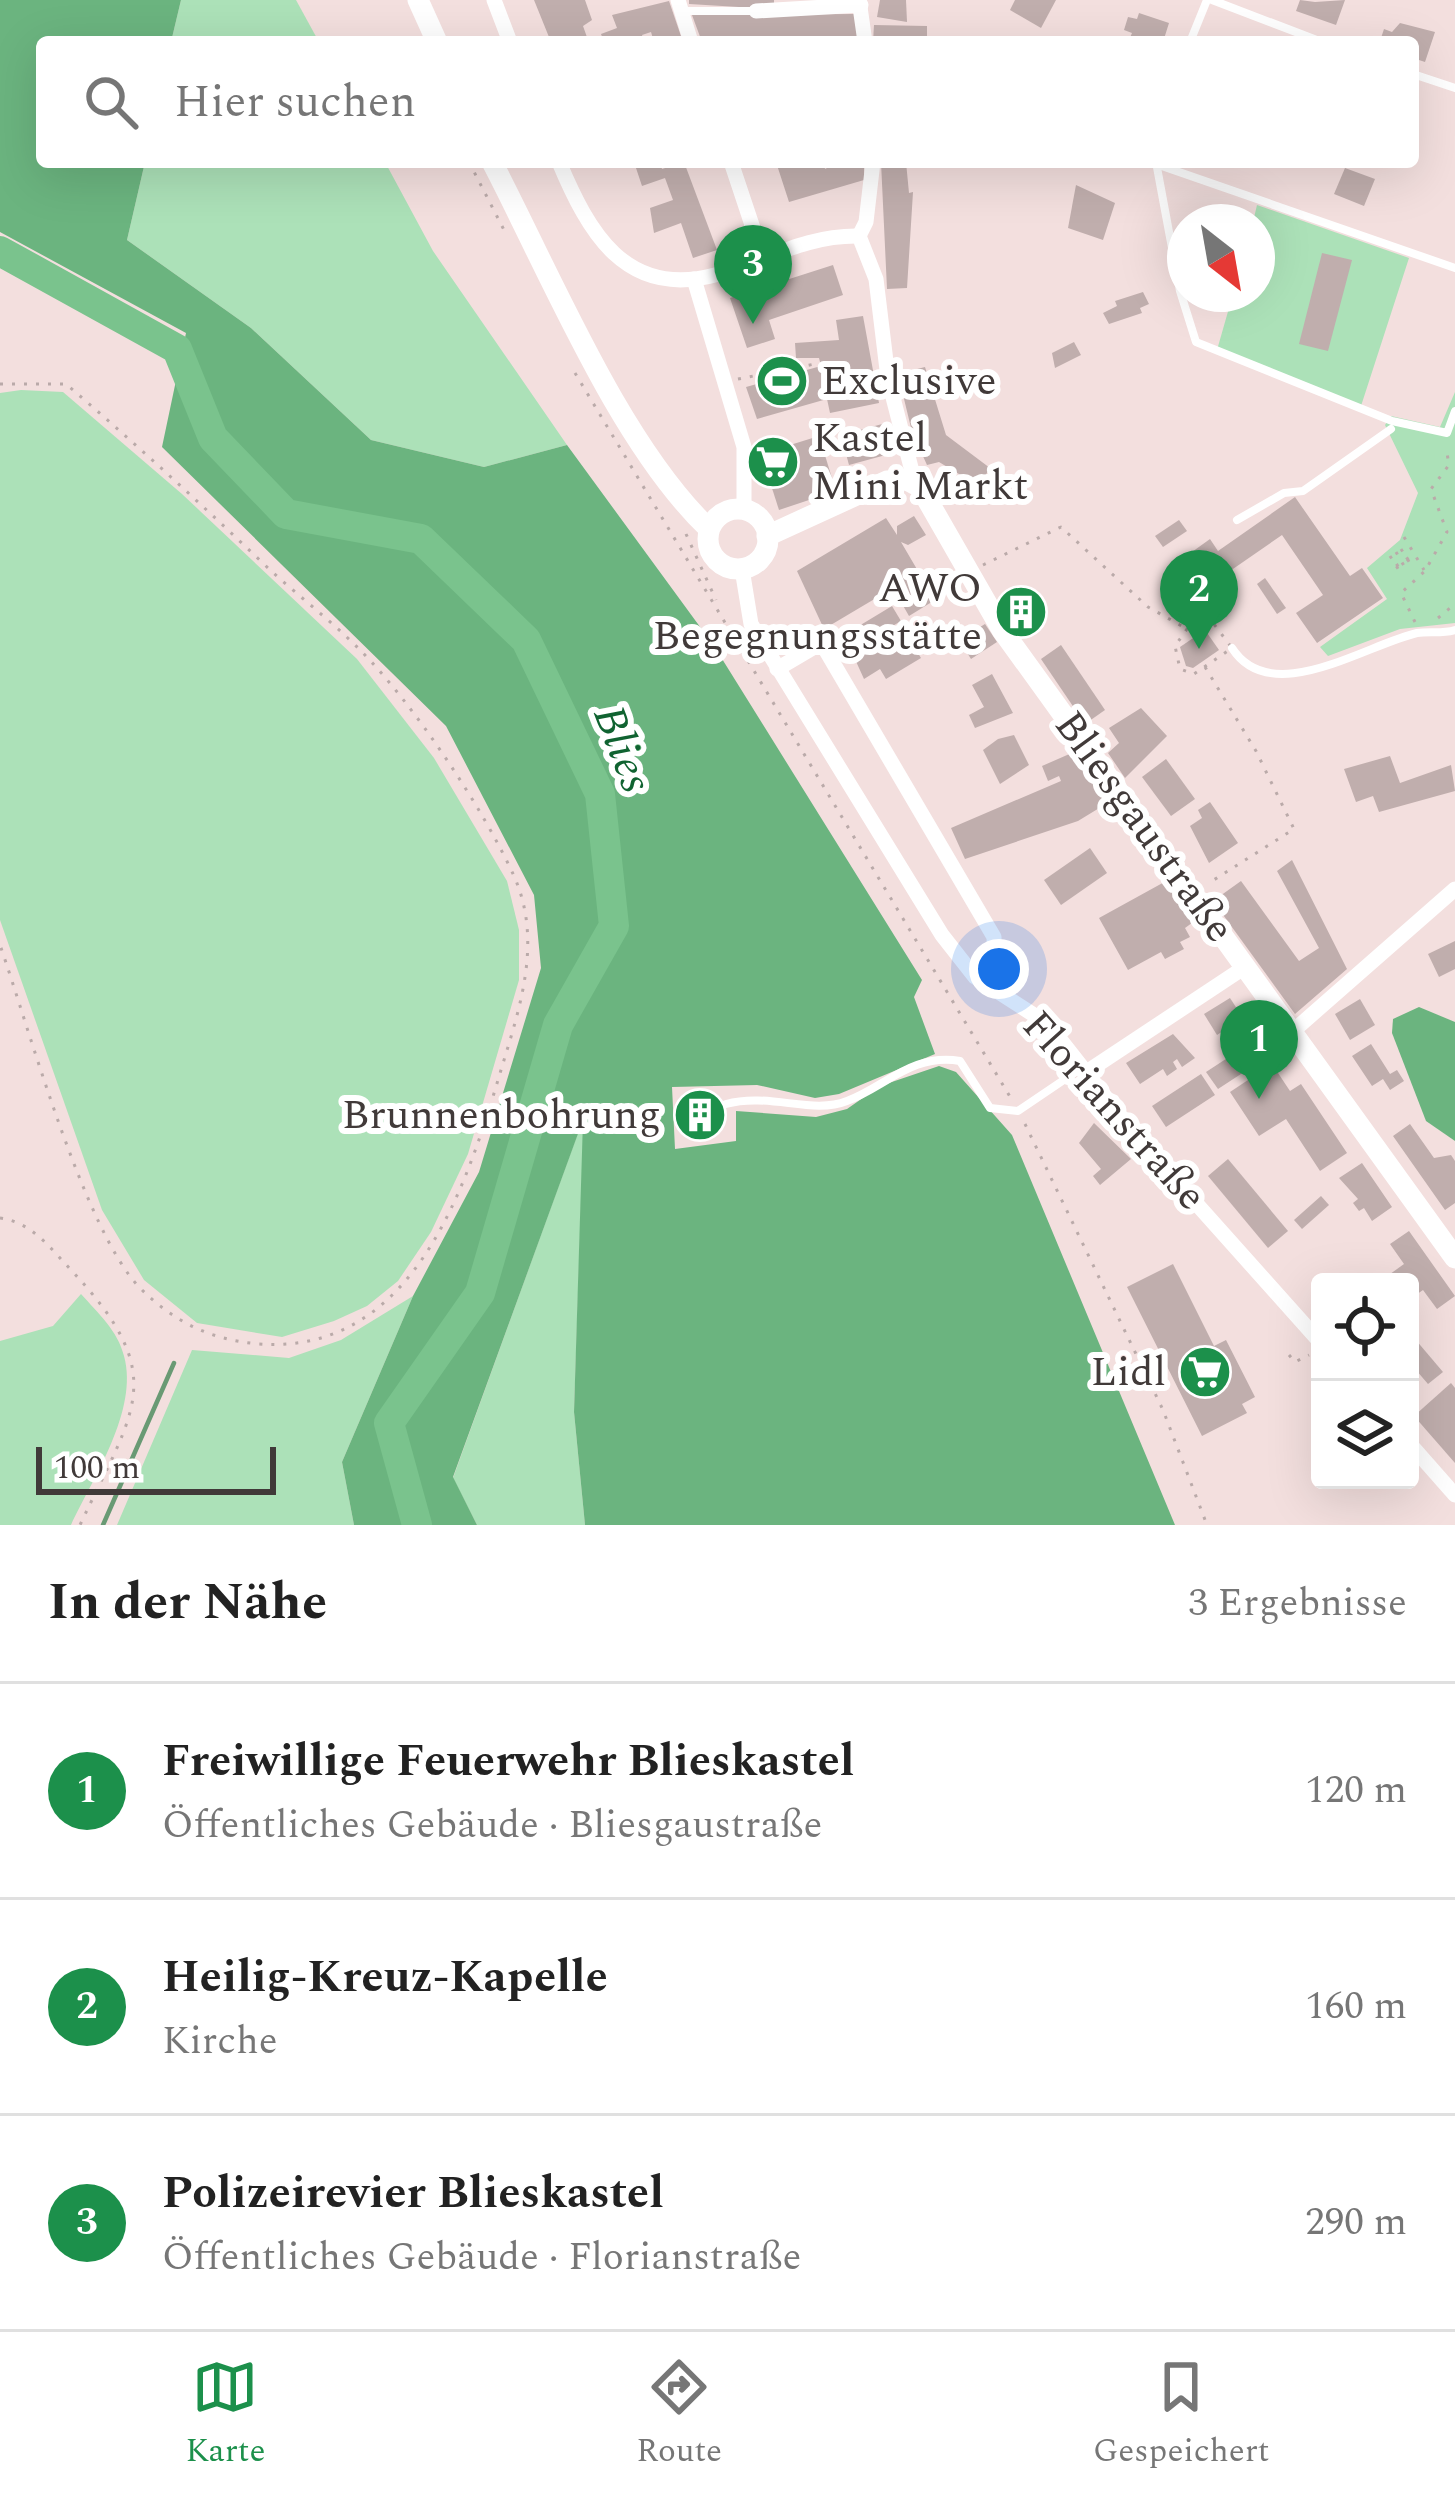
<!DOCTYPE html>
<html lang="de">
<meta charset="utf-8">
<style>
:root{--surface:#fff;--page:#f6f6f6;--text:#222;--muted:#767676;--line:#e0e0e0;--accent:#1c904b}
body{margin:0;font-family:Spectral,serif;background:var(--page);color:var(--text)}
.controls{position:absolute;right:36px;bottom:36px;display:grid;overflow:hidden;border-radius:12px;box-shadow:0 12px 48px #0002}
.controls button{width:108px;height:108px;display:grid;place-items:center;padding:0;border:0;border-bottom:3px solid var(--line);background:var(--surface);color:var(--text);font:60px sans-serif}
.compass{position:absolute;left:1167px;top:204px;width:108px;height:108px;border-radius:50%;background:var(--surface);box-shadow:0 12px 48px #0002;rotate:149deg}
.scale{position:absolute;left:36px;bottom:30px;width:240px;box-sizing:border-box;padding-left:12px;border:6px solid #413a39;border-top:0;font-size:33px;line-height:42px;white-space:nowrap;color:#413a39;-webkit-text-stroke:9px #fff;paint-order:stroke}
.you{position:absolute;left:999px;top:969px;width:42px;height:42px;margin:-30px;border:9px solid #fff;border-radius:50%;background:#1a73e8;box-shadow:0 0 0 18px #1a73e833}
.badge{display:grid;place-items:center;width:78px;height:78px;border-radius:50%;background:var(--accent);color:#fff;font-size:39px;font-weight:700}
.pin{position:absolute;translate:-50% -99px;filter:drop-shadow(0 3px 6px #0008)}
.pin::after{content:'';position:absolute;top:63px;width:42px;height:36px;background:inherit;clip-path:polygon(0 0,100% 0,50% 100%)}
.list{margin:0;padding:0;list-style:none}
h2{display:flex;justify-content:space-between;align-items:center;height:156px;margin:0;padding:0 48px;font-size:51px}
h2 small{font-size:39px;font-weight:400;color:var(--muted)}
.list li{display:grid;grid-template-columns:78px 1fr auto;gap:36px;align-items:center;box-sizing:border-box;height:216px;padding:0 48px;border-top:3px solid var(--line)}
.list b{display:block;font-size:45px;white-space:nowrap}
.list p{margin:0;font-size:39px;white-space:nowrap;color:var(--muted)}
.list em{font-size:39px;font-style:normal;color:var(--muted)}
.icon{flex:none;width:66px;height:66px;fill:none;stroke:currentColor;stroke-width:2;stroke-linecap:round;stroke-linejoin:round}
.map{position:relative;flex:none;width:1455px;height:1525px;overflow:hidden}
.search{position:absolute;background:var(--surface);box-shadow:0 12px 48px #0002;left:36px;right:36px;top:36px;height:132px;display:flex;align-items:center;gap:30px;box-sizing:border-box;padding:0 42px;border-radius:12px;color:var(--muted);font-size:45px}
.sheet{height:804px;background:var(--surface)}
nav{display:flex;justify-content:space-around;align-items:center;box-sizing:border-box;height:168px;border-top:3px solid var(--line);background:var(--surface);font-size:33px;color:var(--muted)}
nav a{display:grid;justify-items:center;gap:6px}
nav .on{color:var(--accent)}
.map>svg:first-child{display:block}
.green{fill:#ace1b8}
.forest{fill:#6bb47f}
.lines{fill:none;stroke-linecap:round;stroke-linejoin:round}
.stream{stroke:#699a74;stroke-width:4.5}
.river{stroke:#7ac38d;stroke-width:30}
.building{fill:#c0aead}
.path{stroke:#baaaa9;stroke-width:3;stroke-dasharray:3 9;stroke-linecap:butt}
.lane{stroke:#fff;stroke-width:8}
.street{stroke:#fff;stroke-width:15}
.secondary{stroke:#fff;stroke-width:21}
.labels{text-anchor:middle;dominant-baseline:central;stroke-width:12;stroke-linejoin:round;paint-order:stroke}
.poi-label{font-size:42px;fill:#413a39;stroke:#fff;text-anchor:end}
.street-label{font-size:42px;fill:#413a39;stroke:#fff}
.water-label{font-size:45px;font-style:italic;fill:#106331;stroke:#fff}
</style>
<div class="map">
<svg width="1455" height="1525" viewBox="0 0 1455 1525">
<rect width="100%" height="100%" fill="#f3dfde"/>
<g class="green">
<path d="M181,0H296L319,42H171Z"/>
<path d="M145,162H385L433,251L567,445L484,467L371,440L251,328L127,240Z"/>
<path d="M1257,205L1409,258L1361,406L1217,350L1233,294H1257V222H1253Z"/>
<path d="M21,390L63,392L182,494L357,659L434,758L507,881L519,930V980L468,1154L431,1232L398,1281L367,1306L334,1321L282,1337L197,1323L144,1280L102,1210L0,920V393Z"/>
<path d="M1455,392V623L1400,629L1328,656L1320,647L1387,599L1367,568L1400,540L1418,493L1385,425L1391,416L1440,427Z"/>
<path d="M584,1116L574,1412L585,1525H477L453,1478Z"/>
<path d="M81,1294C98,1313 118,1331 124,1356C139,1410 93,1478 71,1525H0V1341L53,1326Z"/>
<path d="M413,1296L342,1462L354,1525H117L192,1350L289,1358L341,1340Z"/>
</g>
<g class="forest">
<path d="M0,0H181L171,42H42V162H145L127,240L251,328L371,440L484,467L567,445L714,646L922,980L914,997L935,1054L839,1094L815,1098L757,1085L672,1087L675,1149L736,1141V1111L816,1117L847,1109L880,1086L939,1066L956,1072L1012,1135L1175,1525H585L574,1412L583,1120L453,1477L477,1525H354L342,1462L413,1296L479,1172L541,968L534,895L446,726L162,447L186,333L0,232Z"/>
<path d="M1419,1007L1455,1022V1141L1426,1121L1392,1033L1393,1019Z"/>
</g>
<g class="lines">
<path class="stream" d="M103,1525L174,1363"/>
<path class="river" d="M0,251L177,349L213,438L286,514L421,539L526,640L600,794L614,926L558,1025L480,1293L389,1423L417,1525"/>
</g>
<g class="building">
<path d="M534,0H585L592,20L583,26L588,40L551,42Z"/>
<path d="M689,0H774V9L689,4Z"/>
<path d="M880,0H906L907,22L877,17Z"/>
<path d="M1015,0H1056L1041,28L1010,10Z"/>
<path d="M1300,0L1315,2L1345,0L1336,25L1296,11Z"/>
<path d="M669,1L683,42H654L651,32L642,35L644,42H604L601,34L617,28L612,15Z"/>
<path d="M1139,13L1169,23L1163,42L1129,40L1132,33L1124,30L1128,17L1137,19Z"/>
<path d="M856,14L861,42H702L692,15Z"/>
<path d="M1400,23L1435,32L1425,62L1413,58V42L1380,41L1384,29L1392,32Z"/>
<path d="M874,25L927,26V42H873Z"/>
<path d="M634,162H660L662,169L684,162L717,250L693,258L681,223L654,233L650,208L673,200L665,178L642,186Z"/>
<path d="M776,162H824L825,169L839,162H864V180L789,202Z"/>
<path d="M881,162H906L909,193L913,192L907,288L887,289Z"/>
<path d="M1345,168L1375,179L1364,206L1334,194Z"/>
<path d="M1076,185L1115,203L1103,240L1068,228Z"/>
<path d="M1322,253L1352,260L1328,351L1299,344Z"/>
<path d="M833,265L843,295L769,320L775,339L747,348L730,298Z"/>
<path d="M1143,292L1149,304L1140,308L1142,313L1109,324L1103,313L1117,306L1115,301Z"/>
<path d="M863,316L879,403L830,413L827,399L757,419L746,387L821,366L819,358H796L795,343L839,340L836,320Z"/>
<path d="M1074,342L1081,355L1055,368L1052,353Z"/>
<path d="M925,367L946,435L990,468L979,486L939,462L927,465L912,432L898,374Z"/>
<path d="M886,423L893,453L849,465L841,435Z"/>
<path d="M819,436L836,491L779,510L761,454Z"/>
<path d="M1295,497L1350,576L1362,568L1383,598L1317,643L1296,613L1323,595L1282,535L1217,580L1220,586L1203,598L1178,562L1210,539L1218,551Z"/>
<path d="M914,516L926,535L908,545L901,542L935,600L909,616L893,588L824,629L797,571L886,518L897,535V526Z"/>
<path d="M1179,520L1187,531L1163,547L1155,536Z"/>
<path d="M1265,578L1286,608L1277,614L1257,584Z"/>
<path d="M1035,593L1041,602L1032,609L1036,615L1018,627L1004,606L1022,594L1026,600Z"/>
<path d="M892,606L901,621L864,643L868,648L902,627L921,658L886,679L880,669L864,679L844,635Z"/>
<path d="M985,624L997,642L971,659L959,640Z"/>
<path d="M1205,630L1219,650L1193,668L1186,666L1180,647Z"/>
<path d="M1061,645L1105,710L1085,724L1041,659Z"/>
<path d="M992,674L1013,713L975,728L969,715L984,707L972,685Z"/>
<path d="M1141,708L1167,736L1125,778L1108,753L1119,743L1109,728Z"/>
<path d="M1014,735L1029,765L1000,784L983,750L998,739Z"/>
<path d="M1074,752L1080,767L1088,764L1114,799L1078,821L965,859L951,828L1061,781L1059,776L1048,781L1042,766Z"/>
<path d="M1390,756L1400,783L1451,765L1455,791L1379,812L1373,796L1356,802L1344,769Z"/>
<path d="M1166,759L1195,799L1171,816L1142,777Z"/>
<path d="M1210,802L1238,843L1209,863L1190,826L1202,818L1198,810Z"/>
<path d="M1090,848L1107,873L1061,905L1044,880Z"/>
<path d="M1292,860L1347,969L1295,1014L1213,901L1241,881L1299,961L1319,948L1277,871Z"/>
<path d="M1168,880L1196,920L1185,928L1190,937L1180,942L1184,949L1165,959L1161,952L1128,970L1099,918Z"/>
<path d="M1455,941V969L1439,977L1428,954Z"/>
<path d="M1230,998L1243,1018L1217,1035L1204,1014Z"/>
<path d="M1360,999L1375,1025L1350,1040L1335,1014Z"/>
<path d="M1173,1034L1195,1058L1182,1067L1177,1059L1173,1062L1177,1069L1167,1076L1163,1069L1140,1084L1126,1063Z"/>
<path d="M1371,1044L1390,1074L1397,1070L1404,1081L1390,1090L1383,1079L1372,1086L1352,1056Z"/>
<path d="M1232,1055L1244,1072L1218,1089L1206,1072Z"/>
<path d="M1272,1064L1290,1091L1301,1084L1347,1153L1320,1171L1286,1119L1259,1136L1230,1092Z"/>
<path d="M1201,1074L1215,1095L1166,1127L1152,1106Z"/>
<path d="M1094,1123L1131,1159L1100,1185L1093,1176L1101,1169L1079,1143Z"/>
<path d="M1410,1124L1434,1158L1451,1155L1455,1161V1203L1445,1210L1393,1136Z"/>
<path d="M1228,1159L1288,1231L1268,1248L1208,1176Z"/>
<path d="M1362,1163L1392,1207L1372,1221L1364,1208L1359,1211L1353,1203L1358,1199L1339,1178Z"/>
<path d="M1321,1196L1329,1205L1302,1229L1294,1220Z"/>
<path d="M1409,1231L1455,1296L1437,1309L1423,1290L1410,1299V1282H1379L1404,1264L1390,1244Z"/>
<path d="M1173,1264L1214,1346L1226,1340L1255,1397L1242,1404L1247,1413L1202,1436L1127,1287Z"/>
<path d="M1415,1339L1443,1372L1428,1384L1410,1363Z"/>
<path d="M1451,1383L1455,1388V1463L1414,1416Z"/>
</g>
<g class="lines">
<g class="path">
<path d="M469,162L504,230"/>
<path d="M575,373L1012,1100"/>
<path d="M738,379L820,363"/>
<path d="M0,384H66C135,443 201,504 267,567C298,596 332,621 362,652C414,705 483,808 514,876C543,941 520,1007 501,1070C466,1188 413,1355 259,1344C211,1340 174,1322 140,1288C84,1230 29,1028 0,945"/>
<path d="M686,534L716,600"/>
<path d="M1404,537L1424,570"/>
<path d="M1401,549L1413,568"/>
<path d="M1396,552L1407,571"/>
<path d="M1390,556L1402,575"/>
<path d="M983,565L1061,527L1148,607L1187,629"/>
<path d="M1396,566L1413,555"/>
<path d="M1207,615L1232,648L1194,674L1180,669L1175,646L1187,629Z"/>
<path d="M1438,618L1455,604"/>
<path d="M1415,622L1401,593L1425,571L1447,532L1431,489L1449,465L1446,447"/>
<path d="M1205,667L1256,751L1294,829L1209,883"/>
<path d="M1025,1124L1163,1410L1207,1525"/>
<path d="M0,1218C32,1222 51,1249 72,1271C170,1376 135,1408 80,1525"/>
<path d="M1289,1355L1295,1362L1309,1355"/>
</g>
<g class="lane">
<path d="M1212,0L1322,42"/>
<path d="M681,11H754"/>
<path d="M1190,42L1207,0"/>
<path d="M1413,74L1455,88"/>
<path d="M1156,162L1180,291L1196,342L1392,421L1447,433L1455,411"/>
<path d="M1156,164L1455,268"/>
<path d="M1237,520L1284,493L1303,491L1391,429"/>
<path d="M1232,648C1271,709 1365,645 1417,633C1430,631 1442,634 1455,630"/>
<path d="M726,1104C769,1092 812,1115 847,1101C885,1087 912,1053 960,1061L990,1108L1018,1111L1080,1069"/>
</g>
<g class="street">
<path d="M494,0L510,42"/>
<path d="M678,0L691,42"/>
<path d="M859,0L865,42"/>
<path d="M756,11L861,5"/>
<path d="M559,162C588,231 625,299 715,275C765,261 805,235 859,236"/>
<path d="M731,162L763,258"/>
<path d="M859,236L876,279L888,378L915,483"/>
<path d="M859,236L866,222L873,162"/>
<path d="M694,279L744,447V510"/>
<path d="M742,569L751,624L942,935L975,977L1048,1024L1136,1136L1320,1342"/>
<path d="M777,669L816,646L825,649L994,937L995,991"/>
<path d="M1292,1032L1455,889"/>
<path d="M1085,1073L1245,967"/>
<path d="M1410,1444L1455,1495"/>
</g>
<g class="secondary">
<path d="M418,0L437,42"/>
<path d="M492,162C551,275 619,443 709,529"/>
<circle cx="738" cy="539" r="30"/>
<path d="M767,536L887,481L907,480L920,487L1002,630L1455,1258"/>
</g>
</g>
<defs>
<g id="stadium-disc" transform="scale(2.7)"><circle r="9.5" fill="#1c904b" stroke="#fff"/><path d="M0-5a6.5 5 0 1 0 0 10a6.5 5 0 1 0 0-10ZM-3.5-1.8h7v3.6h-7Z" fill="#fff"/></g>
<g id="supermarket-disc" transform="scale(2.7)"><circle r="9.5" fill="#1c904b" stroke="#fff"/><path d="M-6-5.5h2.5l.6 2H6L4.5 2H-2.5L-4.4-4H-6ZM-1.5 3.2a1.3 1.3 0 1 0 .1 0ZM3 3.2a1.3 1.3 0 1 0 .1 0Z" fill="#fff"/></g>
<g id="building-disc" transform="scale(2.7)"><circle r="9.5" fill="#1c904b" stroke="#fff"/><path d="M-4-6H4V6H1V3H-1V6H-4ZM-2.5-4.3h1.7v1.8h-1.7ZM.8-4.3h1.7v1.8H.8ZM-2.5-1h1.7V.8h-1.7ZM.8-1h1.7V.8H.8Z" fill="#fff"/></g>
</defs>
<g fill-rule="evenodd">
<use href="#stadium-disc" x="782" y="381"/>
<use href="#supermarket-disc" x="773" y="462"/>
<use href="#building-disc" x="1021" y="612"/>
<use href="#building-disc" x="700" y="1115"/>
<use href="#supermarket-disc" x="1205" y="1372"/>
</g>
<g class="labels">
<g class="poi-label">
<text x="821" y="381" text-anchor="start">Exclusive</text>
<text x="812" y="438" text-anchor="start">Kastel<tspan x="812" dy="48">Mini Markt</tspan></text>
<text x="982" y="588">AWO<tspan x="982" dy="48">Begegnungsstätte</tspan></text>
<text x="661" y="1115">Brunnenbohrung</text>
<text x="1166" y="1372">Lidl</text>
</g>
<g class="street-label">
<text transform="translate(1144 827) rotate(54)">Bliesgaustraße</text>
<text transform="translate(1114 1111) rotate(48)">Florianstraße</text>
</g>
<g class="water-label">
<text transform="translate(622 749) rotate(69)">Blies</text>
</g>
</g>
</svg>
<div class="controls">
<button><svg class="icon" aria-label="locate" viewBox="0 0 24 24"><circle cx="12" cy="12" r="6"/><path d="M12 2v4M12 18v4M2 12h4M18 12h4"/></svg></button>
<button><svg class="icon" aria-label="layers" viewBox="0 0 24 24"><path d="M12 4l9 5-9 5-9-5zM3 14l9 5 9-5"/></svg></button>
</div>
<svg class="compass" viewBox="-18 -18 36 36"><path d="M0-13l5 13h-10z" fill="#e53935"/><path d="M0 13l5-13h-10z" fill="#767676"/></svg>
<div class="scale">100 m</div>
<div class="you"></div>
<div class="pin badge" style="left:1259px;top:1099px">1</div>
<div class="pin badge" style="left:1199px;top:649px">2</div>
<div class="pin badge" style="left:753px;top:324px">3</div>
<div class="search"><svg class="icon" aria-label="search" viewBox="0 0 24 24"><circle cx="10" cy="10" r="6"/><path d="M15 15l6 6"/></svg>Hier suchen</div>
</div>
<section class="sheet">
<h2>In der Nähe<small>3 Ergebnisse</small></h2>
<ul class="list">
<li><span class="badge">1</span><div><b>Freiwillige Feuerwehr Blieskastel</b><p>Öffentliches Gebäude · Bliesgaustraße</p></div><em>120 m</em></li>
<li><span class="badge">2</span><div><b>Heilig-Kreuz-Kapelle</b><p>Kirche</p></div><em>160 m</em></li>
<li><span class="badge">3</span><div><b>Polizeirevier Blieskastel</b><p>Öffentliches Gebäude · Florianstraße</p></div><em>290 m</em></li>
</ul>
</section>
<nav>
<a class="on"><svg class="icon" aria-label="map" viewBox="0 0 24 24"><path d="M3 6l6-2 6 2 6-2v14l-6 2-6-2-6 2zM9 4v14M15 6v14"/></svg>Karte</a>
<a><svg class="icon" aria-label="directions" viewBox="0 0 24 24"><path d="M12 3l9 9-9 9-9-9zM9 14v-3h6M13 9l2 2-2 2"/></svg>Route</a>
<a><svg class="icon" aria-label="saved" viewBox="0 0 24 24"><path d="M7 4h10v16l-5-4-5 4z"/></svg>Gespeichert</a>
</nav>
